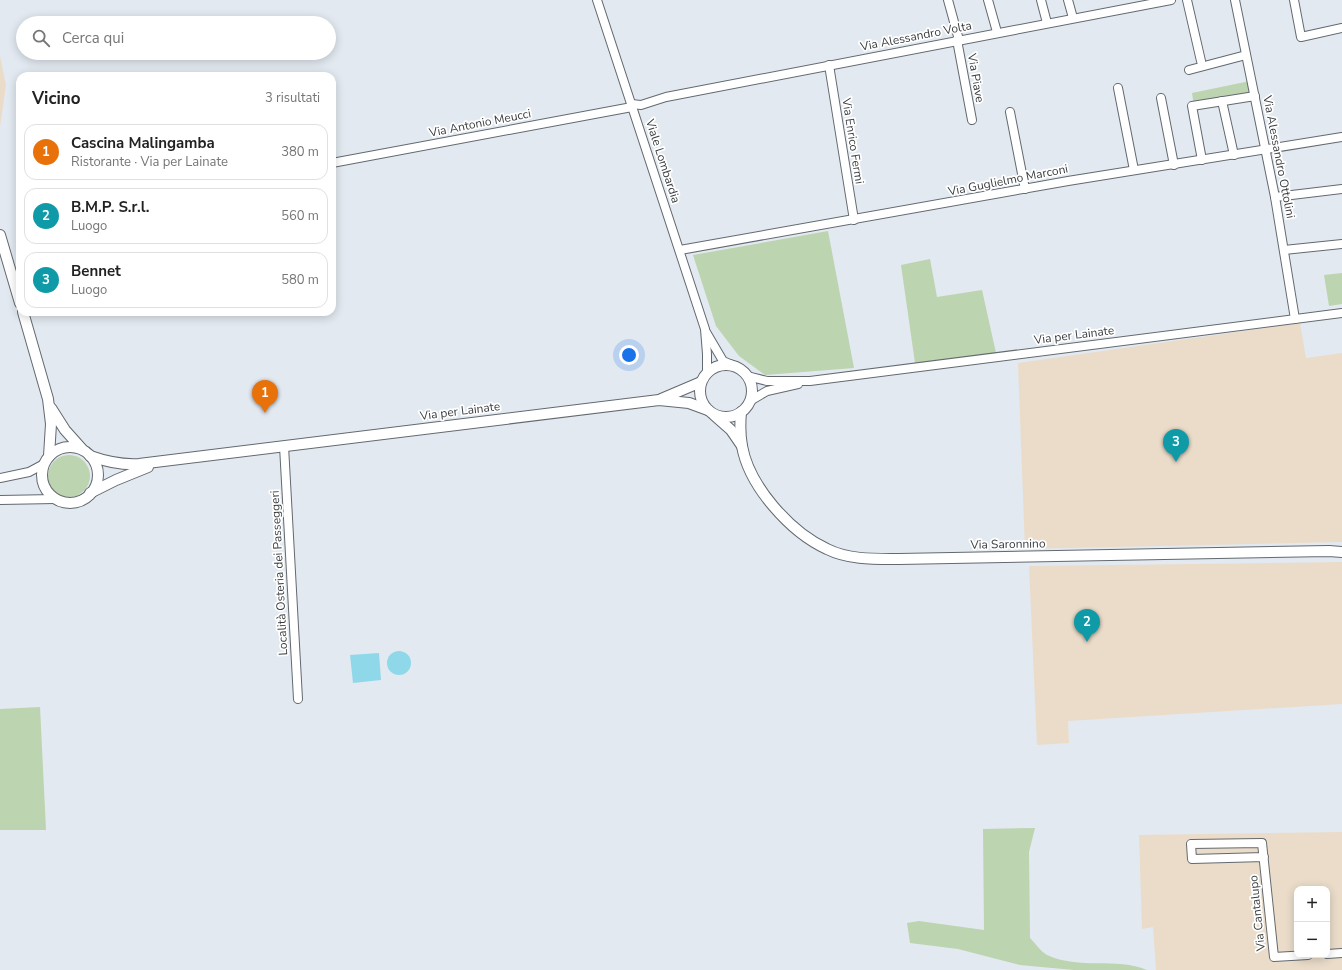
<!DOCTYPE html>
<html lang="it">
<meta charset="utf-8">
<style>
:root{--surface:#fff;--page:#f2f2f2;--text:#222;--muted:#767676;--line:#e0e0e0;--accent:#0b8043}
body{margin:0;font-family:"Nunito Sans",sans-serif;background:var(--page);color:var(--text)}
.controls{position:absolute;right:12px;bottom:12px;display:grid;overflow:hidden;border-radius:8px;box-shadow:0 2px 10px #0003}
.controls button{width:36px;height:36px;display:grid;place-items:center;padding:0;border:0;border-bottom:1px solid var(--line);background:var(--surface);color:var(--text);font:20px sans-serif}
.you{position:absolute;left:629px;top:355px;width:14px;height:14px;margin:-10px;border:3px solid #fff;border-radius:50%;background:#1a73e8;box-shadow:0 0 0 6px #1a73e833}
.badge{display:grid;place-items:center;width:26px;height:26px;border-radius:50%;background:var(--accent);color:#fff;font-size:13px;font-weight:700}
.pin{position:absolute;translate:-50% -33px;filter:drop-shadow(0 1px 2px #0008)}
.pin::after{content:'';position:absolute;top:21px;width:14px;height:12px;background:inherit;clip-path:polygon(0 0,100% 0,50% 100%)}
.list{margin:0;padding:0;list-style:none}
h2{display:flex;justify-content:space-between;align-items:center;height:52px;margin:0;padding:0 16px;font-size:17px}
h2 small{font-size:13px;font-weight:400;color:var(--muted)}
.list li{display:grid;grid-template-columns:26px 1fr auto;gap:12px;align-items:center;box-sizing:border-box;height:56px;margin:0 8px 8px;padding:0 8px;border:1px solid var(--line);border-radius:12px}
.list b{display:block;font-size:15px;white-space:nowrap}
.list p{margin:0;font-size:13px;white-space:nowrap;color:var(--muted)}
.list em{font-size:13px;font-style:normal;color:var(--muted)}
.icon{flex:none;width:22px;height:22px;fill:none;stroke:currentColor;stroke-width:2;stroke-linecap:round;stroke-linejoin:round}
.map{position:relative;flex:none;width:1342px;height:970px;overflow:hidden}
.search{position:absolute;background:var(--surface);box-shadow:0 2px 10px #0003;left:16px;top:16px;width:320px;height:44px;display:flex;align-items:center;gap:10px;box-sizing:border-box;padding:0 14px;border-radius:22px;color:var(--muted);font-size:15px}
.panel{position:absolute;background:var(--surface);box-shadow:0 2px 10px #0003;left:16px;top:72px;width:320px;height:244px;border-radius:12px}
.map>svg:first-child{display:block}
.industrial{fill:#eadcc9;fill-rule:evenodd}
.green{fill:#bcd4af}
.water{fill:#8fd8ea}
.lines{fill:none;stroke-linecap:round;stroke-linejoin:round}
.minor-casing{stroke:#63696f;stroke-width:10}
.major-casing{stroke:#63696f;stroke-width:12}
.minor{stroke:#fff;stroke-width:8}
.major{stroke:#fff;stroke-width:10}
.labels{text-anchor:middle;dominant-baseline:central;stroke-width:3.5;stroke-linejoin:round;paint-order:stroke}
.street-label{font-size:12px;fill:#3a3d3f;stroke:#fff}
</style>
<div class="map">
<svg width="1342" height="970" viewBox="0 0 1342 970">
<rect width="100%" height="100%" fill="#e2e9f0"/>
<g class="industrial">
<path d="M0,56L6,85L0,127Z"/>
<path d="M1300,323L1306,358L1342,353V542L1025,549L1018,363Z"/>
<path d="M1342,562V704L1068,721L1069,743L1037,745L1029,566Z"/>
<path d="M1342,832V970H1156L1153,927L1142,929L1139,835ZM1297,889H1327V955H1297Z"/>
</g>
<g class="green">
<path d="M1250,81L1252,94L1194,106L1192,93Z"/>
<path d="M828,231L854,368L765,375L739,356L716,326L693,255Z"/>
<path d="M930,259L937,297L982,290L996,353L915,363L901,265Z"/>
<path d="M1342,273V304L1329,306L1324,275Z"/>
<circle cx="69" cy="476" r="21"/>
<path d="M40,707L46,830H0V709Z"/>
<path d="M1035,828L1029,852L1030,938C1035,943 1041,952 1047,955C1079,970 1116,957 1147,970H1074L1020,965L958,949L910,943L907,923L919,921L984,930L983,829Z"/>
</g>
<g class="water">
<circle cx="399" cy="663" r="12"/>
<path d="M379,653L381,680L353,683L350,655Z"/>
</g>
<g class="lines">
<g class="minor-casing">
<g id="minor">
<path d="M597,0L705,329L707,354V373"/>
<path d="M948,0L959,40"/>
<path d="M988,0L997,32"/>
<path d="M1041,0L1047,23"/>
<path d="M1068,0L1073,18"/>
<path d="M1187,0L1201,61"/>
<path d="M1235,0L1275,197L1295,319"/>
<path d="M1294,0L1301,37L1342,28"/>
<path d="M957,40L972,120"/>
<path d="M829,65L854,220"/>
<path d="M1189,70L1246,55"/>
<path d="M1118,88L1134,170"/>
<path d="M1161,98L1174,165"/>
<path d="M1222,101L1234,155"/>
<path d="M631,104L641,105L666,97L1171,0"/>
<path d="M1010,112L1025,189"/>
<path d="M1202,160L1192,106L1255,96"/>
<path d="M332,163L632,107"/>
<path d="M1275,197L1342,189"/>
<path d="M680,250L1068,181L1342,137"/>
<path d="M1284,250L1342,244"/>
<path d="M706,332L723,361L737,367"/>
<path d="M747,376L767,381H810L1342,313"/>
<path d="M750,401L767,391L798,384"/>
<path d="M284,446L298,699"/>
<path d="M0,478L29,472L44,464"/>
<path d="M0,500L55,499"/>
<path d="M1264,857L1192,859L1191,844L1262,843L1274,957L1308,955"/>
<path d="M1327,954L1342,953"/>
</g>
</g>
<g class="major-casing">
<g id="major">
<path d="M0,235L20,303"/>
<path d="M23,312L48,399L51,424L49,456"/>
<circle cx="726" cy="391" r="26"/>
<path d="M661,399L701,382"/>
<path d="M51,408L65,430L82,449"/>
<path d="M741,412C740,423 740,435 742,446C749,486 790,532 827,549C849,560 875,559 899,559L1329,551L1342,552"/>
<path d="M714,415L731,430L742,446"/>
<circle cx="70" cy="475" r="28"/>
<path d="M90,456C107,462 122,465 139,464L659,400L689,403L708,410"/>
<path d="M90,493L116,480L148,467"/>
</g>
</g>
<use href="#minor" class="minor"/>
<use href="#major" class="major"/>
</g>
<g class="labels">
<g class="street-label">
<text transform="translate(916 36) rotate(-11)">Via Alessandro Volta</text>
<text transform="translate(976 78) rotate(80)">Via Piave</text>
<text transform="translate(480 123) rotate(-11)">Via Antonio Meucci</text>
<text transform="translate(853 141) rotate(81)">Via Enrico Fermi</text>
<text transform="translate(1279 157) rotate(79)">Via Alessandro Ottolini</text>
<text transform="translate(663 161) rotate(72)">Viale Lombardia</text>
<text transform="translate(1008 180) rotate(-11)">Via Guglielmo Marconi</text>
<text transform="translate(1074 335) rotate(-7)">Via per Lainate</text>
<text transform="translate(460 411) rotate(-7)">Via per Lainate</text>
<text transform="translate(1008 544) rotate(-1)">Via Saronnino</text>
<text transform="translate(279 573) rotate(-93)">Località Osteria dei Passeggeri</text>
<text transform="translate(1257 913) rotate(-96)">Via Cantalupo</text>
</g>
</g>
</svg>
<div class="controls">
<button>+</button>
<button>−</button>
</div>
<div class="you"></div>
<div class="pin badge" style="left:265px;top:413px;background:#e8710a">1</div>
<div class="pin badge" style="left:1087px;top:642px;background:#0f9aa8">2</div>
<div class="pin badge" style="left:1176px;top:462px;background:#0f9aa8">3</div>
<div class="search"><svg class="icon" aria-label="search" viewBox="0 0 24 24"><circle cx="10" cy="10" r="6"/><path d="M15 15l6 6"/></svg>Cerca qui</div>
<section class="panel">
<h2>Vicino<small>3 risultati</small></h2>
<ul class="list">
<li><span class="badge" style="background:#e8710a">1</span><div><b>Cascina Malingamba</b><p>Ristorante · Via per Lainate</p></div><em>380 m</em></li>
<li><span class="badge" style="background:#0f9aa8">2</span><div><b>B.M.P. S.r.l.</b><p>Luogo</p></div><em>560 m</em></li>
<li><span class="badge" style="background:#0f9aa8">3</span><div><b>Bennet</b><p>Luogo</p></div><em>580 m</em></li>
</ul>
</section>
</div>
